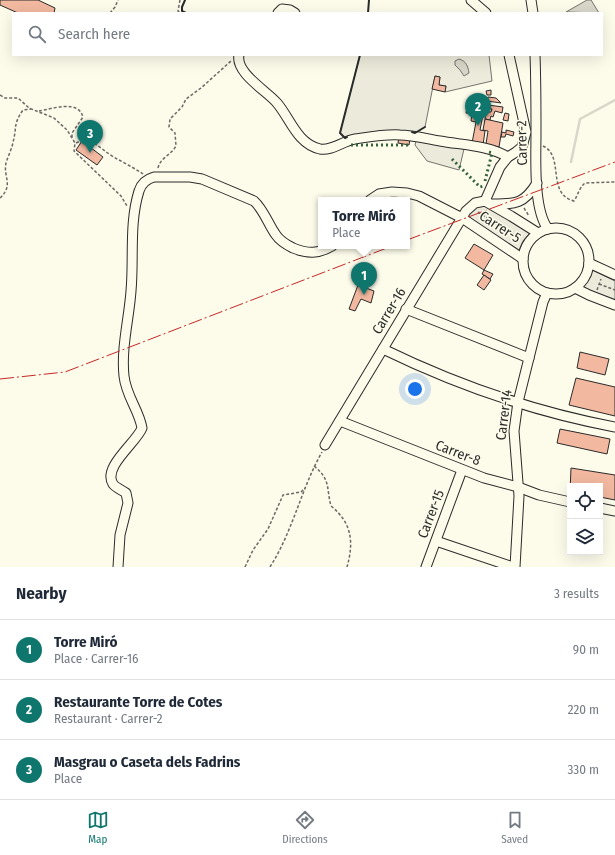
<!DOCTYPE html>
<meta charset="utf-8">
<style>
:root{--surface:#fff;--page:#f2f2f3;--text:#1f2937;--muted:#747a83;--line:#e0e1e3;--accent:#0f766e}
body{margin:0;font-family:"Fira Sans Condensed",sans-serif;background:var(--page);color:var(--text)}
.controls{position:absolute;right:12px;bottom:12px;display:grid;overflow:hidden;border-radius:0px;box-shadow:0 4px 16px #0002}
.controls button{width:36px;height:36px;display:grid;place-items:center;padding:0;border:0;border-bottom:1px solid var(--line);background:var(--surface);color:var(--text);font:20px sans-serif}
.you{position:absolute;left:415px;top:389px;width:14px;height:14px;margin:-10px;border:3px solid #fff;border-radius:50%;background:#1a73e8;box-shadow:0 0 0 6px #1a73e833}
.badge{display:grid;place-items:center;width:26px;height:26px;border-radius:50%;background:var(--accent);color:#fff;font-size:13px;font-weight:700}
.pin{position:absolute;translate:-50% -33px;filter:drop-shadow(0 1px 2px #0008)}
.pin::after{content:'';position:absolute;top:21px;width:14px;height:12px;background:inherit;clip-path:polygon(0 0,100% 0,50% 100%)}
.popup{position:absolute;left:318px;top:197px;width:92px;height:52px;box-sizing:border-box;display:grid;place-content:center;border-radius:0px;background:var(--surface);filter:drop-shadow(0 1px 3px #0005);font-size:13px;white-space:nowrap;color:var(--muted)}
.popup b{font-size:15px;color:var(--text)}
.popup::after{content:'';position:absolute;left:50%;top:100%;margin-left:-8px;border:8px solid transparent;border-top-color:var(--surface)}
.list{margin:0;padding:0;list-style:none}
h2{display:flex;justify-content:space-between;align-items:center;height:52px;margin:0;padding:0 16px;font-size:17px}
h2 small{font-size:13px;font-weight:400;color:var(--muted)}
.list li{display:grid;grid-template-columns:26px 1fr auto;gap:12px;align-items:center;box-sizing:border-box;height:60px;padding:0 16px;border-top:1px solid var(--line)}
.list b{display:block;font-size:15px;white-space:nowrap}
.list p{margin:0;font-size:13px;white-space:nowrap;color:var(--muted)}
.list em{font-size:13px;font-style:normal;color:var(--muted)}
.icon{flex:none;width:22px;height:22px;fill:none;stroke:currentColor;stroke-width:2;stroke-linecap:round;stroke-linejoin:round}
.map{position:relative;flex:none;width:615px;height:567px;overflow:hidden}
.search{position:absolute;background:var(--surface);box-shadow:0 4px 16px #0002;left:12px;right:12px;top:12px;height:44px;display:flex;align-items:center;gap:10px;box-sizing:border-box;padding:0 14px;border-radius:0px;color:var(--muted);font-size:15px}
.sheet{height:232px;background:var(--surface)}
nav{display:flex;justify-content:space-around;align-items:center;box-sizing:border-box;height:56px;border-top:1px solid var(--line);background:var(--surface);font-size:11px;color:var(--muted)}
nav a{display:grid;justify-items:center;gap:2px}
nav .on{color:var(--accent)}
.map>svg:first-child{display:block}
.green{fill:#ecebdb;stroke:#74746e}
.water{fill:#d8d7c9;stroke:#74746e}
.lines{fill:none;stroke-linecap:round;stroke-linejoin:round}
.stream{stroke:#d8d7c9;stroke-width:2.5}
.building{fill:#f2b8a0;stroke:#2b2b2b}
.minor-casing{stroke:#2b2b2b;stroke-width:11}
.path{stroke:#6a6964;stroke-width:1.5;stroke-dasharray:3 2;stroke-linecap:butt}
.minor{stroke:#fdfbea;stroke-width:9}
.hedge{stroke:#34623c;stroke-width:3;stroke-dasharray:2 3;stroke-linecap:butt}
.wall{stroke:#2b2b2b;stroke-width:2}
.power{stroke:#c62828;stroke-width:1;stroke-dasharray:14 3 2 3;stroke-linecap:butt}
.labels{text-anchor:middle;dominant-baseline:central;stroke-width:3;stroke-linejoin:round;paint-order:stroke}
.street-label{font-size:14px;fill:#2b2b2b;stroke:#fdfbea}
</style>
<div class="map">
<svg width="615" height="567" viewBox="0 0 615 567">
<rect width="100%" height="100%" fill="#fdfbea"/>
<g class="green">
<path d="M360,55H489L492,81L445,92L446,86L439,85L440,77L435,76L425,127L415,133L345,138L340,133Z"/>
<path d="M416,141L464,149L459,170L427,161L415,145Z"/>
<path d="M484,204L530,233L523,241L519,250L467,216L470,211Z"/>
<path d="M592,270L615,281V302L582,288L586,283Z"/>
</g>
<g class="water">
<path d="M587,0H591L599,13L566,12Z"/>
<path d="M459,59C466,61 468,66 469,73L464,76L460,70L455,65V61Z"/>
</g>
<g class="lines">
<path class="stream" d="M571,162L580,119L615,100"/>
</g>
<g class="building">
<path d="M0,0H38L55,8L54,13H18L0,5Z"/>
<path d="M435,76L440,77L439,85L446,86L445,92L432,89Z"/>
<path d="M491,90V95H487L486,91Z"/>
<path d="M474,95L481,96L480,103L473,102Z"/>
<path d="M488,97L496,98L501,103L487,101Z"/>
<path d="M468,101L485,104L480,130L485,131L483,145L472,143L476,122L471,121L472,114L466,113Z"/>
<path d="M488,105L503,107L502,113L495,111L493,117L491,116L490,120L485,119L486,112H491L492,109L487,108Z"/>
<path d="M505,113L509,114L508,121L503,120Z"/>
<path d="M485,119L503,123L499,147L486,144L488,131L483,130Z"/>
<path d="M506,130L514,132L513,136L506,134L505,137H501L502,132L506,133Z"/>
<path d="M399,137L410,139L409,145L398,143Z"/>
<path d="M82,141L103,157L97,165L76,150Z"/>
<path d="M474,244L493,255L484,270L465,258Z"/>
<path d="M484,270L493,274L490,279L482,274Z"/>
<path d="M484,275L491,280L484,290L477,285Z"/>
<path d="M358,285L374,291L371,303L361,299L355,311L349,309Z"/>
<path d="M580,352L609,359L605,375L577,368Z"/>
<path d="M576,378L615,387V416L569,405Z"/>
<path d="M560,429L610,439L607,454L557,443Z"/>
<path d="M571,468L615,475V500L600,497V486H570V492Z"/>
</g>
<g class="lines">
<g class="minor-casing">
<g id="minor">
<path d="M471,0L486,13"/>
<path d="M531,0L533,13"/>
<path d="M278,13L282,9L290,10L295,13"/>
<path d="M239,55C235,73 267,91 277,103C290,118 297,144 320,149C332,151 343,141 355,139C369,137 386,134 400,135C413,135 427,139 440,141C462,145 488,145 508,157"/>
<path d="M535,55C536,81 536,107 536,132C536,158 533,209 548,229"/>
<path d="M370,200L379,194L392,192L407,193L419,196L462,218L523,259"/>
<path d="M485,201L500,167L508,157L516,152L522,147L526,132L509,55"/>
<path d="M485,201L511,216L538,233"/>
<path d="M493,204C516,204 524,204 537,183"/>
<circle cx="556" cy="261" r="33"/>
<path d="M589,263L615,275"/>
<path d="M575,288L589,295L615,305"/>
<path d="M406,309L529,358"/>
<path d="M383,349C457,385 535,412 615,427"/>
<path d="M340,421L484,478L518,487L539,495L570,502"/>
<path d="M325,445L466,211L475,203L485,201"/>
<path d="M600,508L615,511"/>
<path d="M436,541L513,567"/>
<path d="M118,567L120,535L128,503L126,493C122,490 116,488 113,484C102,467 137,442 142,428C139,410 126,396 124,376C121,348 129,319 131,291C134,258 129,223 139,191C141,184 147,179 154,177H190L202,179L254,201C264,210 268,224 276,235C280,241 287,245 293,248C308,254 318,254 332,246"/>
<path d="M426,567L462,470"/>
<path d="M515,567L519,496L514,431L518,402L543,302L547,293"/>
</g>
</g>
<g class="path">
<path d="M180,0L178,11L180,13"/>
<path d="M110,13L115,7L118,0"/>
<path d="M0,95L5,98H18L29,108L54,118L67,130L72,138L75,143L74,151L121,196L127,206"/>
<path d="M39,111C52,109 78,99 83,117L72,133V138"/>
<path d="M76,143L85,139C96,143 103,150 112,156C122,162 133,167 143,174"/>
<path d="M543,146C565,156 546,194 574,201C578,195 579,188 585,183L615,182"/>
<path d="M158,168C160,158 171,155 176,146L175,133L169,127L170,119L182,107L186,99L201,88L231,61"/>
<path d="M0,198C14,185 3,177 6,163C8,156 12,149 13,142C17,128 13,124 23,110L31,109"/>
<path d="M524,208L529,216"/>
<path d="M478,212L516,236"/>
<path d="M513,242L519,232"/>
<path d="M599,284L615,290"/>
<path d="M597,290L601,279"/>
<path d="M314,466C331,480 326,487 331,506C352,523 354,542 347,567"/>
<path d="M245,567L253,550L268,529L283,495L301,492L305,488"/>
<path d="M270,567C293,531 301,489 322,452"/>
</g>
<use href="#minor" class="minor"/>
<g class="hedge">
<path d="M351,145H409"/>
<path d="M452,159L480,187L484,186"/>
<path d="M485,181L492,153L489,152"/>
</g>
<g class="wall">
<path d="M185,0L182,7V11L186,13"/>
<path d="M368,13L369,0"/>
<path d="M412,132L415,133L425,127"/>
<path d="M347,137L345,138L340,133L360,55"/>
</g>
<g class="power">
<path d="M407,240L615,162"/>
<path d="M0,379L65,372L392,246"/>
</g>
</g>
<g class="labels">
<g class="street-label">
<text transform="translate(522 143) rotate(-91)">Carrer-2</text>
<text transform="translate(500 227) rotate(33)">Carrer-5</text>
<text transform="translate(389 311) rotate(-59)">Carrer-16</text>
<text transform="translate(504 415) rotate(-83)">Carrer-14</text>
<text transform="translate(458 453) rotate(21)">Carrer-8</text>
<text transform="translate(431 514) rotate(-69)">Carrer-15</text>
</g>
</g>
</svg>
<div class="controls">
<button><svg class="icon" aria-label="locate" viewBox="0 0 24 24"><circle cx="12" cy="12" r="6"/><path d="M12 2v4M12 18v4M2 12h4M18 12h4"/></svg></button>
<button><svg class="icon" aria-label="layers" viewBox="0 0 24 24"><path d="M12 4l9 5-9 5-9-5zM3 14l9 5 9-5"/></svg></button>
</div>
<div class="you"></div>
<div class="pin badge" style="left:364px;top:295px">1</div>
<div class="popup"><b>Torre Miró</b>Place</div>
<div class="pin badge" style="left:478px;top:126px">2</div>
<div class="pin badge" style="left:90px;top:153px">3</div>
<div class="search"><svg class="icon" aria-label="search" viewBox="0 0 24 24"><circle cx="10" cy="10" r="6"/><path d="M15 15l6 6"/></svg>Search here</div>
</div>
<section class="sheet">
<h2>Nearby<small>3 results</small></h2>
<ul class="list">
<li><span class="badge">1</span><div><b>Torre Miró</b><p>Place · Carrer-16</p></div><em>90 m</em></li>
<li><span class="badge">2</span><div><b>Restaurante Torre de Cotes</b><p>Restaurant · Carrer-2</p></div><em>220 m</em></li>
<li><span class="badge">3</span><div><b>Masgrau o Caseta dels Fadrins</b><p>Place</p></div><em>330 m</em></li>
</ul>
</section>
<nav>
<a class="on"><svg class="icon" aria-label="map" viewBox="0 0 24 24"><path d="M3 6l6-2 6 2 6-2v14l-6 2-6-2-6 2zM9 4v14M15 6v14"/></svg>Map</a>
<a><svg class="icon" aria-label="directions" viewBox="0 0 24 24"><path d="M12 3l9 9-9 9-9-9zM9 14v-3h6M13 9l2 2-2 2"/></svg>Directions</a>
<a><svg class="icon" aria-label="saved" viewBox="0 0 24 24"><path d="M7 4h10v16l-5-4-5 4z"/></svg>Saved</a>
</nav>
